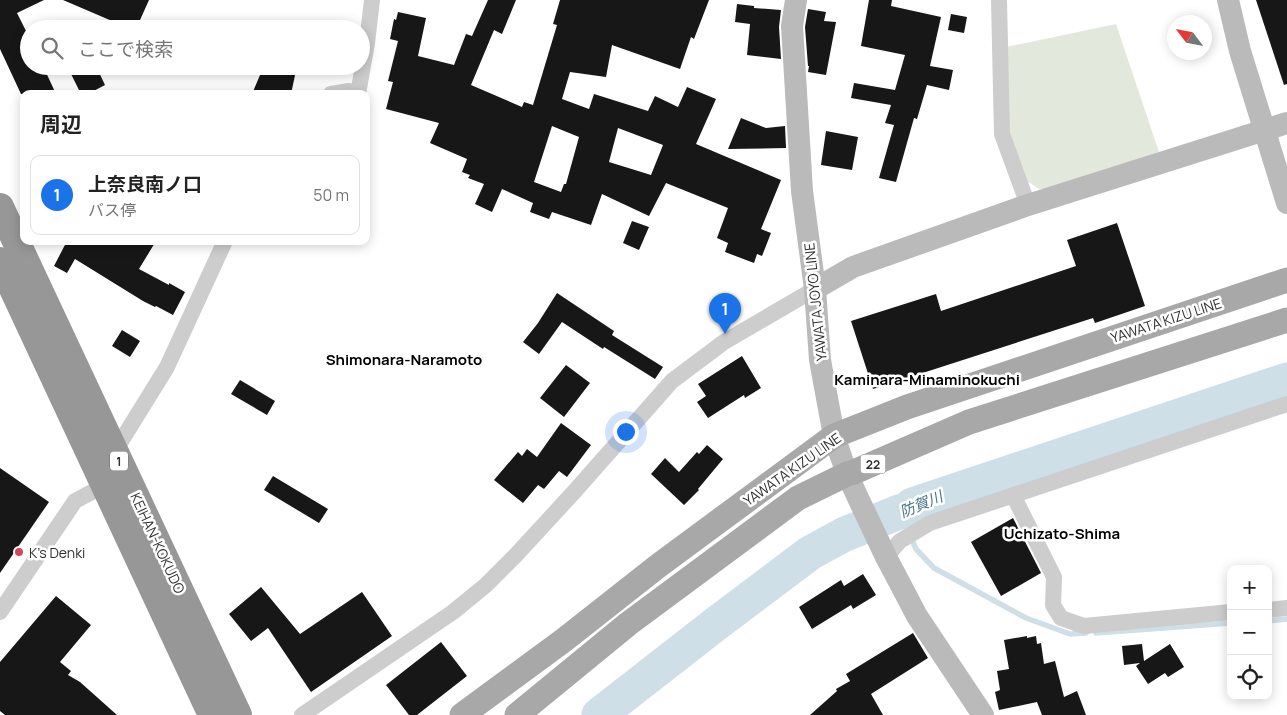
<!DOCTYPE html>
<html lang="ja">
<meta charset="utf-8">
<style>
:root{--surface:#fff;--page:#f6f6f6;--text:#222;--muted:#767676;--line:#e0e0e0;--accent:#1a73e8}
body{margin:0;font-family:Manrope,"Noto Sans JP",sans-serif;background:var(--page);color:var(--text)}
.controls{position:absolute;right:15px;bottom:15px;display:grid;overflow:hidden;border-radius:10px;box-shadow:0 2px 12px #0003}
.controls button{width:45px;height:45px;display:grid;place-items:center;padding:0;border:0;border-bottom:1px solid var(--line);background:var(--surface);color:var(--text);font:25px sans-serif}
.compass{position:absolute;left:1167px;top:15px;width:45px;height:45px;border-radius:50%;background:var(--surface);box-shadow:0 2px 12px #0003;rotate:302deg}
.you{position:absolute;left:625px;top:431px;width:18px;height:18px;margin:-12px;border:4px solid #fff;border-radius:50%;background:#1a73e8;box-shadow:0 0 0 8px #1a73e833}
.badge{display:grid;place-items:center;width:32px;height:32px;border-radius:50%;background:var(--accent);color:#fff;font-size:16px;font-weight:700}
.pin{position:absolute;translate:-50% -41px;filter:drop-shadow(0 1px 2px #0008)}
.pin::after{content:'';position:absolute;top:26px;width:18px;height:15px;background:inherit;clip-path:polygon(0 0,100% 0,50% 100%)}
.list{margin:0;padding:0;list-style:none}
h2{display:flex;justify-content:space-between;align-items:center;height:65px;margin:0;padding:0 20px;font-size:21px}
h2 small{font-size:16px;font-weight:400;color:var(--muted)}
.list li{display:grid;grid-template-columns:32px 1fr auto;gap:15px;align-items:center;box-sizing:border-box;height:80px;margin:0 10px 10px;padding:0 10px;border:1px solid var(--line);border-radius:10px}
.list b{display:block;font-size:19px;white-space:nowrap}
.list p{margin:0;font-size:16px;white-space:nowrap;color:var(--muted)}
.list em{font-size:16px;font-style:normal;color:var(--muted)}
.icon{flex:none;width:28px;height:28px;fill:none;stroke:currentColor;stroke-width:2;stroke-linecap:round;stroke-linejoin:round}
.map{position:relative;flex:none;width:1287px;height:715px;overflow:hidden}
.search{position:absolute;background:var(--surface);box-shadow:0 2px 12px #0003;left:20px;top:20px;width:350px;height:55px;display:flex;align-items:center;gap:12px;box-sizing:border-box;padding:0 18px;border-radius:28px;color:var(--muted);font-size:19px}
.panel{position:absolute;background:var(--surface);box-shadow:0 2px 12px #0003;left:20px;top:90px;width:350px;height:155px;border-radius:10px}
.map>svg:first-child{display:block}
.green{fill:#e3e8dc}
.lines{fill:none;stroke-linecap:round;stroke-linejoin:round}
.stream{stroke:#cedfe8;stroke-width:5.5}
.river{stroke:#cedfe8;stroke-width:35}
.building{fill:#171717;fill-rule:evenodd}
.street{stroke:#cdcdcd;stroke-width:16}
.secondary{stroke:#bababa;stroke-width:22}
.primary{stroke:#a8a8a8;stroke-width:25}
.highway{stroke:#979797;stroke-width:28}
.poi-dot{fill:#d14759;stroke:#fff;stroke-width:2}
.labels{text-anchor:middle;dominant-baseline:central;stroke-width:5;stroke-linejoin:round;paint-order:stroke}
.shield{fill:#fff;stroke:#6e6e6e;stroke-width:1}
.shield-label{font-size:12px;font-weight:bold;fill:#303030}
.street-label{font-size:14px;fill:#303030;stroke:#fff}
.poi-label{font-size:14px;fill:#303030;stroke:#fff;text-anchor:start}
.neighbourhood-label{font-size:15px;font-weight:bold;fill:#000;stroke:#fff}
.water-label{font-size:15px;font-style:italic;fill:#477388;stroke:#fff}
</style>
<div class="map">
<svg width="1287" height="715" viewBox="0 0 1287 715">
<rect width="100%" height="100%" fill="#fff"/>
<path class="green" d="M1116,24L1159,152L1048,189H1039L1027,181L1006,132V47Z"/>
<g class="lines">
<g class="stream">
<path d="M899,512L916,549L934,568L1026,618L1070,634L1086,633"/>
<path d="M1268,621L1287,619"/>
<path d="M1096,633L1231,623"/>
</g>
<path class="river" d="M599,715L717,623L810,553L843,535L899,512L909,510L912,505L1287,380"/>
</g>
<g class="building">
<path d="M0,0H44L17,13L29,37V66H43L56,94H21L0,49Z"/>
<path d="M63,0H149L136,29H109L112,21Z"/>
<path d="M488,0H516L502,34L494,30L471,85L522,107L524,102L533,105L557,25L553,24L560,0H709L694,39L691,37L680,69L612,45L606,77L570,72L562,99L589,109L594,94L648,111L655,96L678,107L687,87L716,99L696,144L781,180L761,229L771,233L762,256L757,254L754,263L725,252L728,243L717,238L728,208L666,183L649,216L602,194L591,225L552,212L549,219L530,212L533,203L502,189L492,212L475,204L484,184L468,178L470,175L462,172L467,159L430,143L439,123L386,109L393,82L388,81L398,41L390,39L394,19L396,20L398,12L426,18L418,56L454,65L466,34L472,36ZM552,126L579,137L566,184H564L561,192L534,182ZM618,128L663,145L651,175L609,162Z"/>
<path d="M869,0H892L891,6L941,17L930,66L953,70L949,90L927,85L917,119L914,118L896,182L879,178L894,125L885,123L891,105L851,98L854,83L895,90L905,55L861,46Z"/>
<path d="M1256,0H1287V84L1284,85Z"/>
<path d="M737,4L754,6V8L781,10L779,27L781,59L747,55L750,24L735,22Z"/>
<path d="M808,9L826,12L824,21L836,22L826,75L808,72L809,66H808L805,27Z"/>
<path d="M951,14L967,17L964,33L948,30Z"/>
<path d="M67,66H96L105,85L88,94H81Z"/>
<path d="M261,66H297L291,94H252L260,75Z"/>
<path d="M741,118L766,128L785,126L786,148L728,149Z"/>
<path d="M826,131L858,137L852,170L821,165Z"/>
<path d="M632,221L649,227L639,250L623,243Z"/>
<path d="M1117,223L1145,306L1095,323L1093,318L873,389L851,321L936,294L941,311L1076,266L1067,240Z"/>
<path d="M67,241H156L139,269L169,285V283L185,292L173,315L156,306L155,307L143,301L75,259L67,273L54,266Z"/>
<path d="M557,293L614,331L612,335L663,367L655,379L604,347L603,349L562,322L539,354L523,342L538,323Z"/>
<path d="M122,330L140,341L130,357L112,346Z"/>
<path d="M742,356L761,388L745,398L744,395L708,418L697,402L706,396L698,384Z"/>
<path d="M566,365L590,383L564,417L540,398Z"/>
<path d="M240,380L275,401L267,415L231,394Z"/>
<path d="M561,423L591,445L567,477L559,471L544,489L538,485L523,503L494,480L518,452L522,456L527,449L537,457Z"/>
<path d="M707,445L723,459L698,489L699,490L684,505L651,474L665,458L679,472L697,452L699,454Z"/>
<path d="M0,468L49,502L0,573Z"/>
<path d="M273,476L328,509L319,523L264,490Z"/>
<path d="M1013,518L1041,573L1001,596L971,542Z"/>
<path d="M863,574L876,595L853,609L851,605L812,629L799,607L841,580L844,586Z"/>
<path d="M261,587L300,634L362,592L392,636L311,692L268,628L251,641L229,614Z"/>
<path d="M56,596L91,625L60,662L71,671L68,675L80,682L117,715H5L0,711V662Z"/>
<path d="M913,633L928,658L871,694L883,715H810L837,691L836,689L850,681L846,674Z"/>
<path d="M1027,636V638L1036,636L1037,644L1041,643L1044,664L1055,661L1064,697L1077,691L1086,715H1042L1037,702L999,710L995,692L1000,690L997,671L1009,669L1004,640Z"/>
<path d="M441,642L467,676L417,715H409L386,685Z"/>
<path d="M1142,644L1144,661L1170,644L1184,667L1168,677L1165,673L1148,684L1136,666L1140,663L1124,665L1122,646Z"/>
</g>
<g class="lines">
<g class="street">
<path d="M999,0L1002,134L1028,205"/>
<path d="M331,94L349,91L357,94"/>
<path d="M358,94L367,43L372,0"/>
<path d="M115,451L167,367L225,241"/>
<path d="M1013,495L1054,577L1053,605L1061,618L1084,626L1231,612"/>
<path d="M886,557L900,541L930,523L1287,404"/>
<path d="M1268,610L1287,608"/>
<path d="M0,612L75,501L105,485"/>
<path d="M302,715L453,612L486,585L515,556L574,492L672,381L724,342L815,289"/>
</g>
<g class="secondary">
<path d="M796,0L792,26L802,191L815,289L820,360L834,436L847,474L859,500L886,557L917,616L983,715"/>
<path d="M1228,0L1240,51L1287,203"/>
<path d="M815,289L853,267L1028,205L1287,123"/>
</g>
<g class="primary">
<path d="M462,715L564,640L658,566L834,436L907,407L1287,280"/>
<path d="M517,715L628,624L798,498L847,474L854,472L969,422L1287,320"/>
</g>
<g class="highway">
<path d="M0,207L238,715"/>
<path d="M0,261L212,715"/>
</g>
</g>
<circle class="poi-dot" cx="19" cy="552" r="5"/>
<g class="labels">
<g class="shield">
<rect x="110" y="451.5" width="18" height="19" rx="4"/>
<rect x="860.5" y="454.5" width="25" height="19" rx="4"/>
</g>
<g class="shield-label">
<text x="119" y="461">1</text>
<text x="873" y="464">22</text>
</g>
<g class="street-label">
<text transform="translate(815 302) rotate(-96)">YAWATA JOYO LINE</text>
<text transform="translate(1166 320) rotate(-18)">YAWATA KIZU LINE</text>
<text transform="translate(792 469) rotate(-35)">YAWATA KIZU LINE</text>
<text transform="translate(158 543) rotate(65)">KEIHAN-KOKUDO</text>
</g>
<g class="poi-label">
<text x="29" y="552">K's Denki</text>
</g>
<g class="neighbourhood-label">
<text x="404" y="359">Shimonara-Naramoto</text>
<text x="927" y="379">Kaminara-Minaminokuchi</text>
<text x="1062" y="533">Uchizato-Shima</text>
</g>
<g class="water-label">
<text transform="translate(921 504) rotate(-23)">防賀川</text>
</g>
</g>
</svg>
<div class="controls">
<button>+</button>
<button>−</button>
<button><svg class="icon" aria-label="locate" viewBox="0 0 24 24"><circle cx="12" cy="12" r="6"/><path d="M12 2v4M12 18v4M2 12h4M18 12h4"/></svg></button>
</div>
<svg class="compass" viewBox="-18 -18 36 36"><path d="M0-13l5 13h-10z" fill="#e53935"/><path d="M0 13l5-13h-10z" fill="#767676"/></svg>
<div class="you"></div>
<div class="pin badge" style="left:725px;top:334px">1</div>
<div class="search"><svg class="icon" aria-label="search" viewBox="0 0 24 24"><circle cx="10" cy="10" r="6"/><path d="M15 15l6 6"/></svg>ここで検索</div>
<section class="panel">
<h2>周辺<small></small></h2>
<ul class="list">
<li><span class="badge">1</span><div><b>上奈良南ノ口</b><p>バス停</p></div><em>50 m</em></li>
</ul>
</section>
</div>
